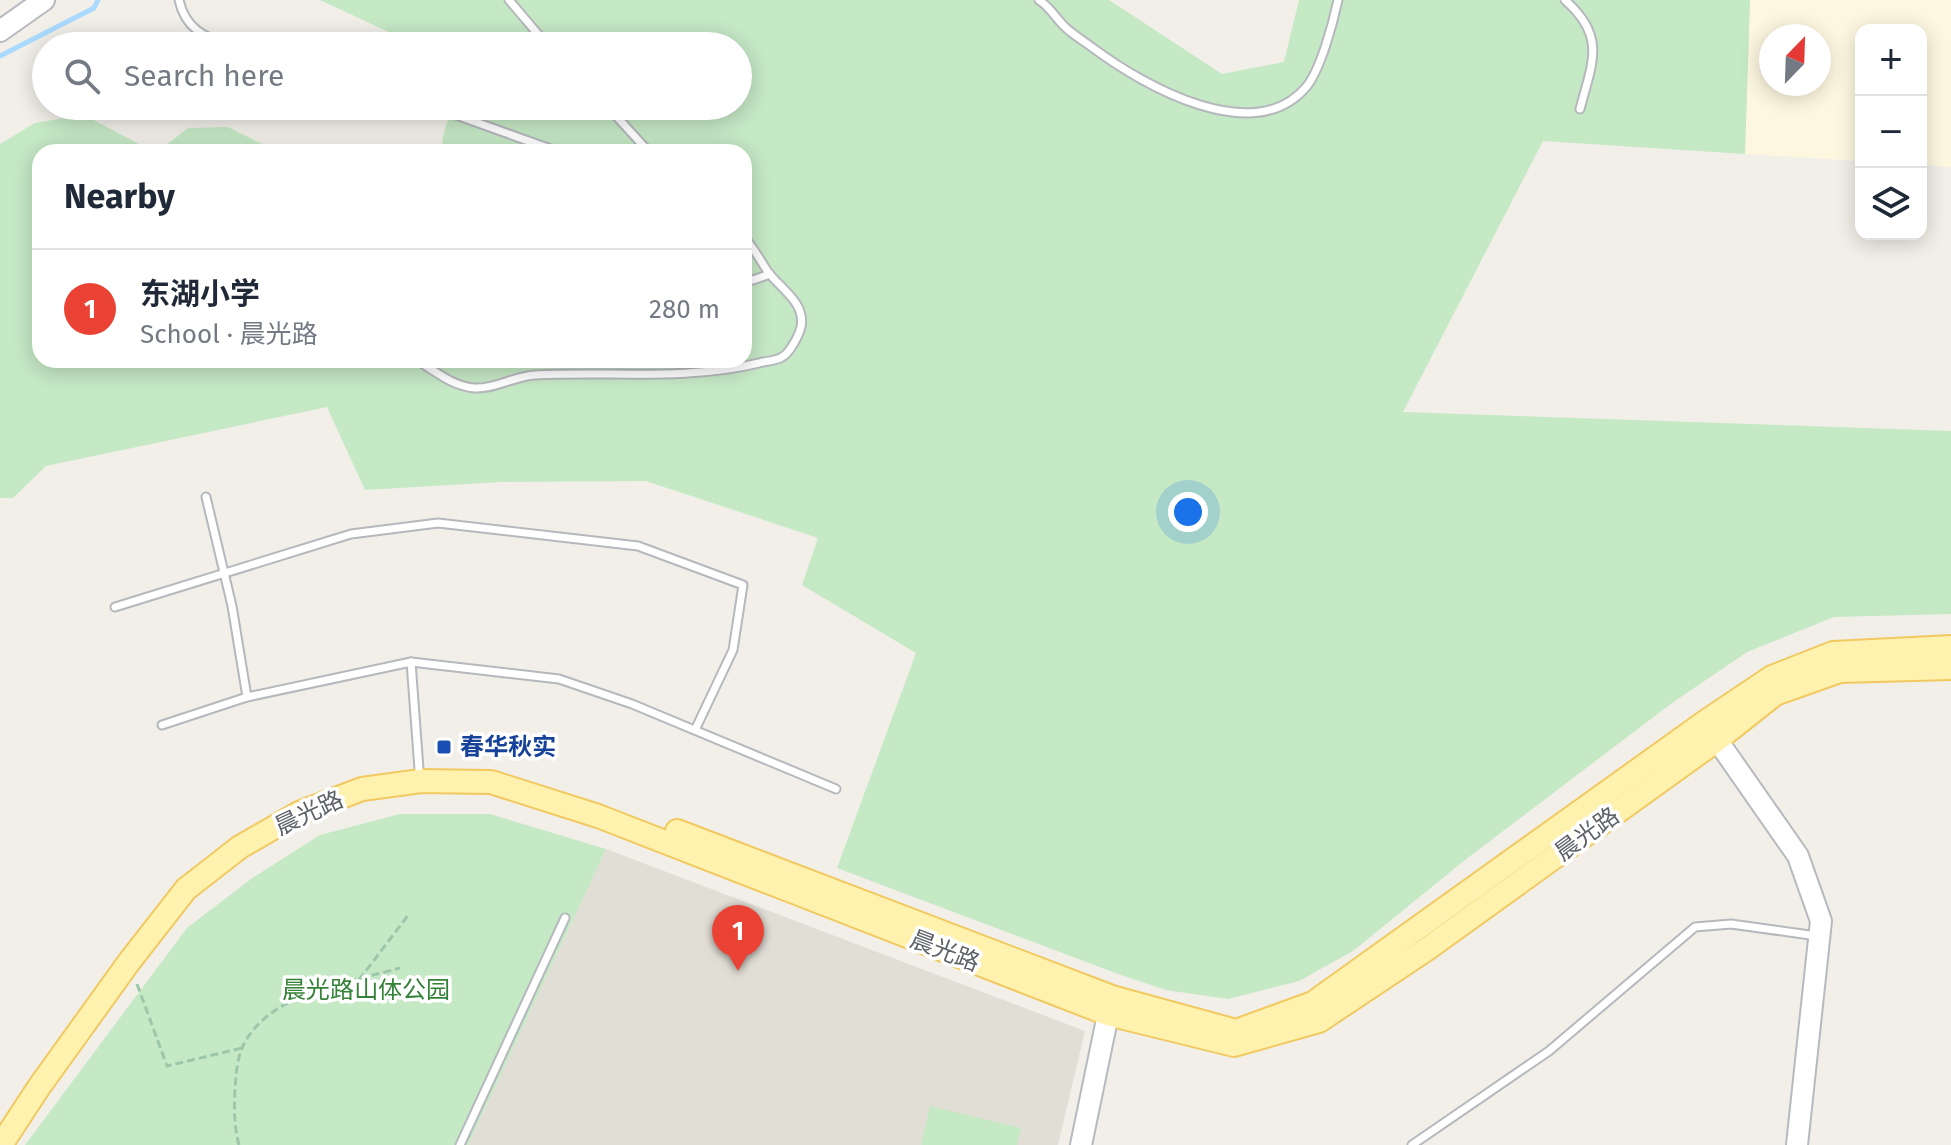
<!DOCTYPE html>
<meta charset="utf-8">
<style>
:root{--surface:#fff;--page:#f2f2f3;--text:#1f2937;--muted:#747a83;--line:#e0e1e3;--accent:#ea4335}
body{margin:0;font-family:"Fira Sans","Noto Sans SC",sans-serif;background:var(--page);color:var(--text)}
.controls{position:absolute;right:24px;top:24px;display:grid;overflow:hidden;border-radius:16px;box-shadow:0 4px 20px #0003}
.controls button{width:72px;height:72px;display:grid;place-items:center;padding:0;border:0;border-bottom:2px solid var(--line);background:var(--surface);color:var(--text);font:40px sans-serif}
.compass{position:absolute;left:1759px;top:24px;width:72px;height:72px;border-radius:50%;background:var(--surface);box-shadow:0 4px 20px #0003;rotate:23deg}
.you{position:absolute;left:1188px;top:512px;width:28px;height:28px;margin:-20px;border:6px solid #fff;border-radius:50%;background:#1a73e8;box-shadow:0 0 0 12px #1a73e833}
.badge{display:grid;place-items:center;width:52px;height:52px;border-radius:50%;background:var(--accent);color:#fff;font-size:26px;font-weight:700}
.pin{position:absolute;translate:-50% -66px;filter:drop-shadow(0 2px 4px #0008)}
.pin::after{content:'';position:absolute;top:42px;width:28px;height:24px;background:inherit;clip-path:polygon(0 0,100% 0,50% 100%)}
.list{margin:0;padding:0;list-style:none}
h2{display:flex;justify-content:space-between;align-items:center;height:104px;margin:0;padding:0 32px;font-size:34px}
h2 small{font-size:26px;font-weight:400;color:var(--muted)}
.list li{display:grid;grid-template-columns:52px 1fr auto;gap:24px;align-items:center;box-sizing:border-box;height:120px;padding:0 32px;border-top:2px solid var(--line)}
.list b{display:block;font-size:30px;white-space:nowrap}
.list p{margin:0;font-size:26px;white-space:nowrap;color:var(--muted)}
.list em{font-size:26px;font-style:normal;color:var(--muted)}
.icon{flex:none;width:44px;height:44px;fill:none;stroke:currentColor;stroke-width:2;stroke-linecap:round;stroke-linejoin:round}
.map{position:relative;flex:none;width:1951px;height:1145px;overflow:hidden}
.search{position:absolute;background:var(--surface);box-shadow:0 4px 20px #0003;left:32px;top:32px;width:720px;height:88px;display:flex;align-items:center;gap:20px;box-sizing:border-box;padding:0 28px;border-radius:44px;color:var(--muted);font-size:30px}
.panel{position:absolute;background:var(--surface);box-shadow:0 4px 20px #0003;left:32px;top:144px;width:720px;height:224px;border-radius:24px}
.map>svg:first-child{display:block}
.commercial{fill:#fef7e0;fill-rule:evenodd}
.education{fill:#e1ded6}
.green{fill:#c5e8c5}
.lines{fill:none;stroke-linecap:round;stroke-linejoin:round}
.stream{stroke:#aadaff;stroke-width:5}
.lane-casing{stroke:#b5b8bc;stroke-width:11}
.secondary-casing{stroke:#b6babf;stroke-width:24}
.primary-casing{stroke:#f2c960;stroke-width:26}
.path{stroke:#9cc7a9;stroke-width:3;stroke-dasharray:8 4;stroke-linecap:butt}
.lane{stroke:#fff;stroke-width:7}
.secondary{stroke:#fff;stroke-width:20}
.primary{stroke:#fff2af;stroke-width:22}
.transit-dot{fill:#1a4fb4;stroke:#fff;stroke-width:3}
.labels{text-anchor:middle;dominant-baseline:central;stroke-width:7;stroke-linejoin:round;paint-order:stroke}
.transit-label{font-size:24px;font-weight:bold;fill:#164399;stroke:#fff;text-anchor:start}
.street-label{font-size:24px;fill:#5f6368;stroke:#fff}
.park-label{font-size:24px;fill:#348238;stroke:#fff}
</style>
<div class="map">
<svg width="1951" height="1145" viewBox="0 0 1951 1145">
<rect width="100%" height="100%" fill="#f1efe8"/>
<path class="commercial" d="M1750,0H1951V167L1921,165V30H1861V161L1745,154ZM1771,36H1819V84H1771Z"/>
<path class="education" d="M606,849L1085,1031L1058,1145H468Z"/>
<g class="green">
<path d="M320,0H1109L1222,74L1284,62L1299,0H1750L1745,154L1543,141L1403,412L1951,431V614L1834,617L1747,652L1672,703L1465,860L1353,951L1299,981L1228,999L1166,990L1118,974L837,868L916,653L802,585L818,538L646,481L500,482L365,490L327,407L46,466L13,498H0V144L35,123L84,115L141,145L165,146L188,128L228,127L278,152H40V360H744V152H443C440,131 451,123 449,106H738V46H413L406,40Z"/>
<path d="M400,814H490L606,849L468,1145H25L187,928L251,879L320,835Z"/>
<path d="M930,1106L1021,1128L1017,1145H921Z"/>
</g>
<g class="lines">
<path class="stream" d="M0,56L94,8L98,0"/>
<g class="lane-casing">
<g id="lane">
<path d="M179,0C185,28 204,37 229,46"/>
<path d="M509,0L548,46"/>
<path d="M1039,0C1050,7 1055,17 1064,26C1073,35 1084,41 1093,48C1144,86 1255,149 1307,86C1321,68 1333,23 1338,0"/>
<path d="M1565,0C1607,37 1592,63 1580,109"/>
<path d="M431,106L559,152"/>
<path d="M607,106L649,152"/>
<path d="M744,277L753,280L770,274"/>
<path d="M416,360C436,371 451,386 475,388C495,389 515,376 535,375C609,371 685,381 759,363C765,361 777,361 782,357C790,353 799,335 801,327C806,303 780,288 768,272C760,260 754,248 744,237"/>
<path d="M206,497L232,606L247,697"/>
<path d="M115,607L351,534L438,523L638,546L743,585L733,650L695,730"/>
<path d="M411,662L419,769"/>
<path d="M162,725L247,697L411,662L559,679L632,704L836,789"/>
<path d="M460,1145L565,918"/>
<path d="M1412,1145L1549,1051L1695,927L1731,924L1817,936"/>
</g>
</g>
<g class="secondary-casing">
<g id="secondary">
<path d="M0,31L44,0"/>
<path d="M1708,727L1798,856L1821,921L1797,1145"/>
<path d="M1081,1145L1111,1000"/>
</g>
</g>
<g class="primary-casing">
<g id="primary">
<path d="M677,831L1112,997L1236,1031L1313,1003L1705,722L1772,677L1833,653L1951,647"/>
<path d="M1,1145L39,1087L129,962L186,889L240,847L299,813L362,789L421,781L491,782L598,816L1108,1014L1234,1045L1319,1021L1427,949L1717,740L1775,694L1840,671L1951,668"/>
</g>
</g>
<g class="path">
<path d="M359,980L409,914"/>
<path d="M137,984L167,1066L242,1048"/>
<path d="M239,1145C234,1126 234,1109 235,1089C236,1076 237,1058 243,1046C269,992 348,983 400,968"/>
</g>
<use href="#lane" class="lane"/>
<use href="#secondary" class="secondary"/>
<use href="#primary" class="primary"/>
</g>
<rect class="transit-dot" x="436" y="739" width="16" height="16" rx="4"/>
<g class="labels">
<g class="transit-label">
<text x="460" y="747">春华秋实</text>
</g>
<g class="street-label">
<text transform="translate(309 813) rotate(-25)">晨光路</text>
<text transform="translate(1587 834) rotate(-36)">晨光路</text>
<text transform="translate(945 951) rotate(21)">晨光路</text>
</g>
<g class="park-label">
<text x="366" y="990">晨光路山体公园</text>
</g>
</g>
</svg>
<div class="controls">
<button>+</button>
<button>−</button>
<button><svg class="icon" aria-label="layers" viewBox="0 0 24 24"><path d="M12 4l9 5-9 5-9-5zM3 14l9 5 9-5"/></svg></button>
</div>
<svg class="compass" viewBox="-18 -18 36 36"><path d="M0-13l5 13h-10z" fill="#e53935"/><path d="M0 13l5-13h-10z" fill="#747a83"/></svg>
<div class="you"></div>
<div class="pin badge" style="left:738px;top:971px">1</div>
<div class="search"><svg class="icon" aria-label="search" viewBox="0 0 24 24"><circle cx="10" cy="10" r="6"/><path d="M15 15l6 6"/></svg>Search here</div>
<section class="panel">
<h2>Nearby<small></small></h2>
<ul class="list">
<li><span class="badge">1</span><div><b>东湖小学</b><p>School · 晨光路</p></div><em>280 m</em></li>
</ul>
</section>
</div>
